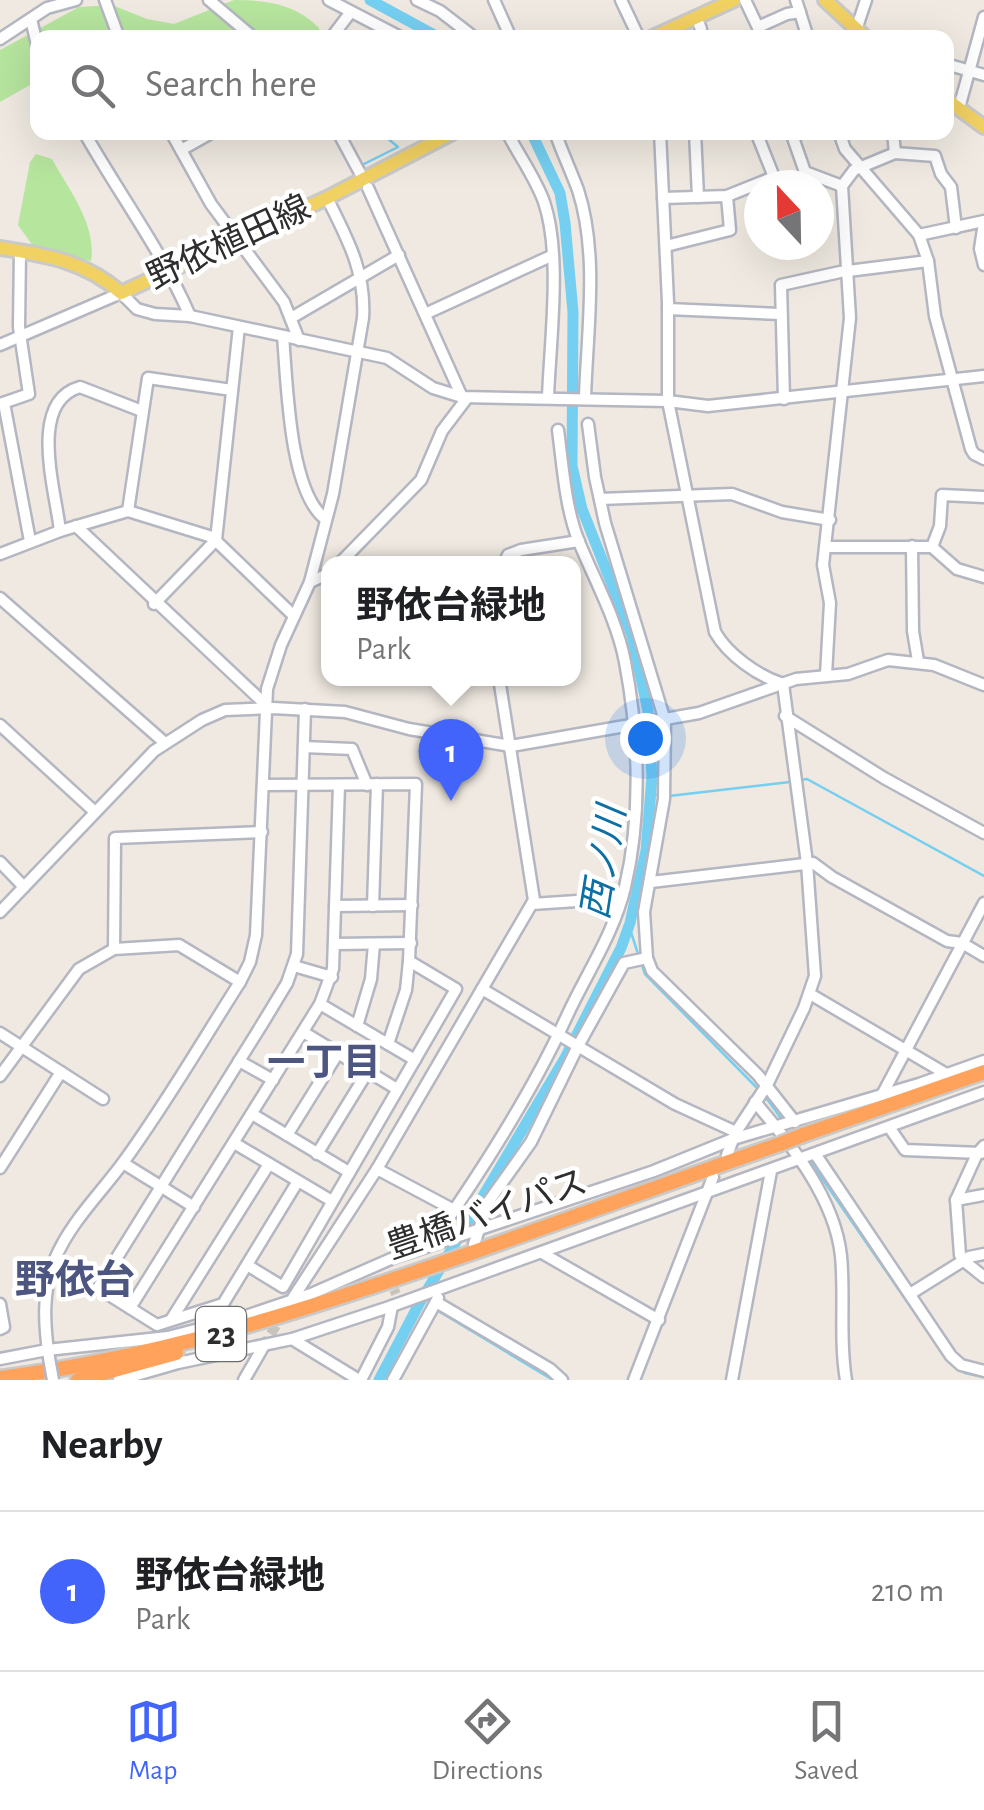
<!DOCTYPE html>
<meta charset="utf-8">
<style>
:root{--surface:#fff;--page:#f2f2f2;--text:#202124;--muted:#757577;--line:#e0e0e0;--accent:#4264fb}
body{margin:0;font-family:"Alegreya Sans","Noto Sans JP",sans-serif;background:var(--page);color:var(--text)}
.compass{position:absolute;left:744px;top:170px;width:90px;height:90px;border-radius:50%;background:var(--surface);box-shadow:0 10px 40px #0002;rotate:338deg}
.you{position:absolute;left:645px;top:738px;width:35px;height:35px;margin:-25px;border:8px solid #fff;border-radius:50%;background:#1a73e8;box-shadow:0 0 0 15px #1a73e833}
.badge{display:grid;place-items:center;width:65px;height:65px;border-radius:50%;background:var(--accent);color:#fff;font-size:32px;font-weight:700}
.pin{position:absolute;translate:-50% -82px;filter:drop-shadow(0 2px 5px #0008)}
.pin::after{content:'';position:absolute;top:52px;width:35px;height:30px;background:inherit;clip-path:polygon(0 0,100% 0,50% 100%)}
.popup{position:absolute;left:321px;top:556px;width:260px;height:130px;box-sizing:border-box;display:grid;place-content:center;border-radius:20px;background:var(--surface);filter:drop-shadow(0 2px 8px #0005);font-size:32px;white-space:nowrap;color:var(--muted)}
.popup b{font-size:38px;color:var(--text)}
.popup::after{content:'';position:absolute;left:50%;top:100%;margin-left:-20px;border:20px solid transparent;border-top-color:var(--surface)}
.list{margin:0;padding:0;list-style:none}
h2{display:flex;justify-content:space-between;align-items:center;height:130px;margin:0;padding:0 40px;font-size:42px}
h2 small{font-size:32px;font-weight:400;color:var(--muted)}
.list li{display:grid;grid-template-columns:65px 1fr auto;gap:30px;align-items:center;box-sizing:border-box;height:160px;padding:0 40px;border-top:2px solid var(--line)}
.list b{display:block;font-size:38px;white-space:nowrap}
.list p{margin:0;font-size:32px;white-space:nowrap;color:var(--muted)}
.list em{font-size:32px;font-style:normal;color:var(--muted)}
.icon{flex:none;width:55px;height:55px;fill:none;stroke:currentColor;stroke-width:2;stroke-linecap:round;stroke-linejoin:round}
.map{position:relative;flex:none;width:984px;height:1380px;overflow:hidden}
.search{position:absolute;background:var(--surface);box-shadow:0 10px 40px #0002;left:30px;right:30px;top:30px;height:110px;display:flex;align-items:center;gap:25px;box-sizing:border-box;padding:0 35px;border-radius:20px;color:var(--muted);font-size:38px}
.sheet{height:290px;background:var(--surface)}
nav{display:flex;justify-content:space-around;align-items:center;box-sizing:border-box;height:140px;border-top:2px solid var(--line);background:var(--surface);font-size:28px;color:var(--muted)}
nav a{display:grid;justify-items:center;gap:5px}
nav .on{color:var(--accent)}
.map>svg:first-child{display:block}
.green{fill:#b6e59e}
.lines{fill:none;stroke-linecap:round;stroke-linejoin:round}
.stream{stroke:#75cff0;stroke-width:2.5}
.river{stroke:#75cff0;stroke-width:11}
.minor-tunnel{stroke:#c8c4bd;stroke-width:10;stroke-dasharray:10 5;stroke-linecap:butt}
.minor-casing{stroke:#b4b7c1;stroke-width:15}
.major-casing{stroke:#c9c9c9;stroke-width:18}
.highway-casing{stroke:#c9c9c9;stroke-width:19}
.minor{stroke:#fff;stroke-width:10}
.major{stroke:#f2d163;stroke-width:12}
.highway{stroke:#ffa35c;stroke-width:14}
.minor-bridge-casing{stroke:#b4b7c1;stroke-width:15;stroke-linecap:butt}
.highway-bridge-casing{stroke:#c9c9c9;stroke-width:19;stroke-linecap:butt}
.minor-bridge{stroke:#fff;stroke-width:10}
.highway-bridge{stroke:#ffa35c;stroke-width:14}
.labels{text-anchor:middle;dominant-baseline:central;stroke-width:9;stroke-linejoin:round;paint-order:stroke}
.shield{fill:#fff;stroke:#6d6d6d;stroke-width:2.5}
.shield-label{font-size:32px;font-weight:bold;fill:#2e2e2e}
.street-label{font-size:35px;fill:#2e2e2e;stroke:#fff}
.water-label{font-size:38px;font-style:italic;fill:#0d6fa3;stroke:#fff}
.neighbourhood-label{font-size:38px;font-weight:bold;fill:#4d5680;stroke:#fff}
.quarter-label{font-size:40px;font-weight:bold;fill:#4d5680;stroke:#fff}
</style>
<div class="map">
<svg width="984" height="1380" viewBox="0 0 984 1380">
<rect width="100%" height="100%" fill="#efe9e1"/>
<g class="green">
<path d="M234,0C266,0 296,4 319,28L318,38H38L37,81L0,102V50L79,7L112,5L147,19L174,24Z"/>
<path d="M36,154L52,159C69,190 97,225 91,261L36,250L18,225L30,162Z"/>
</g>
<g class="lines">
<g class="stream">
<path d="M236,17L263,38"/>
<path d="M362,165L398,147L380,132"/>
<path d="M800,780L807,779L984,876"/>
<path d="M651,794L661,795"/>
<path d="M669,796L790,782"/>
<path d="M629,926L639,957"/>
<path d="M642,965L645,974L759,1090"/>
<path d="M764,1095L783,1121"/>
<path d="M810,1161L948,1361L965,1373L984,1377"/>
<path d="M435,1309L553,1380"/>
</g>
<g class="river">
<path d="M370,0L440,38"/>
<path d="M379,1380L419,1304L565,1058L621,948L630,923L646,851L652,777L648,711L632,635L582,509L572,466L573,312L565,223L560,193L531,132"/>
</g>
<g class="minor-tunnel">
<path d="M388,1276L396,1294"/>
<path d="M263,1347L283,1314"/>
</g>
<g class="minor-casing">
<g id="minor">
<path d="M105,0L119,38"/>
<path d="M209,0L254,38"/>
<path d="M329,0L402,38"/>
<path d="M417,0L440,11L475,38"/>
<path d="M494,0L511,38"/>
<path d="M621,0L639,38"/>
<path d="M745,0L763,38"/>
<path d="M796,0L808,38"/>
<path d="M696,17L701,29L698,38"/>
<path d="M31,19L38,49"/>
<path d="M758,27L787,14L800,12"/>
<path d="M856,30L866,0"/>
<path d="M331,38L350,13"/>
<path d="M0,39L47,8L76,0"/>
<path d="M946,64L984,75"/>
<path d="M959,108L984,17"/>
<path d="M84,132C119,194 162,251 190,316"/>
<path d="M171,132L211,204L284,302L299,340"/>
<path d="M338,132L360,173"/>
<path d="M507,132C519,156 535,177 544,202C562,254 550,342 548,397"/>
<path d="M555,132C562,152 571,171 578,190C599,255 587,331 585,398"/>
<path d="M660,132L668,302V401L715,632C728,655 758,676 783,684"/>
<path d="M695,132L698,197"/>
<path d="M791,132L805,172L842,186"/>
<path d="M839,132L845,149L919,235L928,261L935,316L971,449L974,454L984,459"/>
<path d="M181,150L213,132"/>
<path d="M895,153L935,156L941,174L951,187L956,228"/>
<path d="M368,188L462,397"/>
<path d="M663,198L727,196L774,177L756,132"/>
<path d="M984,223L980,249L984,265"/>
<path d="M919,235L984,221"/>
<path d="M666,246L730,230L727,196"/>
<path d="M668,309L780,314"/>
<path d="M425,314L551,256"/>
<path d="M291,318L399,255"/>
<path d="M283,336C287,383 289,489 324,518"/>
<path d="M0,345L121,293L137,309L155,314L190,316L387,358L433,388L462,397L668,401L708,406L984,376"/>
<path d="M784,399L781,285L840,272L928,261"/>
<path d="M4,403L30,541"/>
<path d="M0,404L29,394L19,327L20,251"/>
<path d="M588,424L595,477L605,523L665,721L664,799L644,912L647,958L652,971L758,1075L795,1122"/>
<path d="M600,499L732,494L782,512L830,520"/>
<path d="M128,511L148,378L232,390"/>
<path d="M76,526L265,704"/>
<path d="M60,531C56,492 27,402 80,387L142,411"/>
<path d="M912,546L913,631L918,661"/>
<path d="M826,547H932L957,569L984,577"/>
<path d="M932,547L940,526L942,495L984,497"/>
<path d="M0,554L60,531L128,511L212,537L294,616"/>
<path d="M339,564L421,480L442,431L467,398"/>
<path d="M504,564L508,555L521,550L579,541"/>
<path d="M310,582L328,574"/>
<path d="M0,598L165,743"/>
<path d="M154,604L216,540L239,327"/>
<path d="M826,675L830,603L823,565L850,318L842,186L854,170L895,153L893,132"/>
<path d="M785,716L884,778L984,833"/>
<path d="M0,725L95,812"/>
<path d="M304,747L352,749L367,785"/>
<path d="M263,785L416,784L409,961L406,990L388,1044"/>
<path d="M0,862L24,887"/>
<path d="M651,882L813,863L832,877L947,941L962,943L984,956"/>
<path d="M532,904L622,898"/>
<path d="M335,906L412,905"/>
<path d="M373,906L377,784"/>
<path d="M0,912L154,751L202,720L225,710L273,708L345,712L409,729L511,746L699,713L796,679L848,674L888,660L934,665L984,685"/>
<path d="M334,944L411,943"/>
<path d="M114,949L115,838L262,832"/>
<path d="M294,966L332,977"/>
<path d="M482,989L675,1104L736,1132"/>
<path d="M810,994L948,1075"/>
<path d="M320,1004L415,1060"/>
<path d="M357,1026L371,979L374,944"/>
<path d="M303,1032L397,1089"/>
<path d="M0,1033L103,1099"/>
<path d="M239,1061L273,1080"/>
<path d="M0,1076L79,969L114,949L179,945L240,982"/>
<path d="M882,1095L984,903"/>
<path d="M755,1102C791,1144 835,1199 841,1256C845,1297 839,1339 846,1380"/>
<path d="M252,1114L349,1172"/>
<path d="M889,1127L905,1150L981,1153"/>
<path d="M287,1135L338,1053"/>
<path d="M234,1143L332,1201"/>
<path d="M984,1146L977,1154L956,1200L960,1255L964,1261L984,1277"/>
<path d="M317,1154L368,1071"/>
<path d="M727,1155L736,1132L767,1085L804,1008L815,976L807,863L783,684"/>
<path d="M816,1155L951,1356L961,1365L984,1371"/>
<path d="M123,1163L194,1207"/>
<path d="M0,1168L61,1072"/>
<path d="M377,1169L454,1210"/>
<path d="M298,1181L223,1304L157,1325L98,1288L264,1021L287,983L297,954L305,709"/>
<path d="M956,1200L984,1195"/>
<path d="M474,1244L489,1201L531,1142L578,1046L624,963L647,958"/>
<path d="M430,1245C479,1175 531,1095 566,1018C586,974 613,936 625,887C642,815 639,735 625,662C617,620 595,581 579,542C565,507 563,467 558,430"/>
<path d="M542,1253L659,1320"/>
<path d="M247,1265L283,1287L456,989L409,961"/>
<path d="M910,1294L969,1257L984,1254"/>
<path d="M293,1298L377,1169L534,900L499,678"/>
<path d="M436,1302L550,1369L562,1380"/>
<path d="M0,1304L4,1327L0,1329"/>
<path d="M130,1308L320,1004L333,969L339,785"/>
<path d="M171,1320L269,1164"/>
<path d="M292,1339L359,1380"/>
<path d="M49,1358C44,1324 42,1292 55,1259C70,1223 99,1195 122,1164C164,1107 201,1043 240,982L250,962L256,935L267,689L281,645L310,582L333,494L363,318C366,272 347,238 327,198"/>
<path d="M0,1359L47,1350L168,1337L237,1319L311,1294L393,1258L654,1171L733,1139L919,1084L984,1061"/>
<path d="M119,1380L178,1363L292,1339L392,1306L984,1092"/>
<path d="M244,1380L263,1347"/>
<path d="M361,1380L388,1327L392,1306"/>
<path d="M393,1380L438,1298"/>
<path d="M634,1380L713,1177"/>
<path d="M732,1380L771,1171"/>
</g>
</g>
<g class="major-casing">
<g id="major">
<path d="M825,0L866,38"/>
<path d="M651,38L734,0"/>
<path d="M946,99L984,127"/>
<path d="M0,248C46,255 85,261 121,293L327,198L454,132"/>
</g>
</g>
<g class="highway-casing">
<g id="highway">
<path d="M803,1135L984,1072"/>
<path d="M0,1378C148,1359 287,1316 427,1268C545,1228 662,1185 780,1144"/>
<path d="M78,1380L176,1353"/>
</g>
</g>
<use href="#minor" class="minor"/>
<use href="#major" class="major"/>
<use href="#highway" class="highway"/>
<g class="minor-bridge-casing">
<path id="minor-bridge" d="M49,1358L53,1380"/>
</g>
<g class="highway-bridge-casing">
<path id="highway-bridge" d="M780,1144L803,1135"/>
</g>
<use href="#minor-bridge" class="minor-bridge"/>
<use href="#highway-bridge" class="highway-bridge"/>
</g>
<g class="labels">
<rect class="shield" x="196" y="1307" width="50" height="54" rx="8"/>
<g class="shield-label">
<text x="221" y="1334">23</text>
</g>
<g class="street-label">
<text transform="translate(229 243) rotate(-25)">野依植田線</text>
<text transform="translate(487 1215) rotate(-19)">豊橋バイパス</text>
</g>
<g class="water-label">
<text transform="translate(605 863) rotate(-81)">西ノ川</text>
</g>
<g class="neighbourhood-label">
<text x="324" y="1064">一丁目</text>
</g>
<g class="quarter-label">
<text x="75" y="1281">野依台</text>
</g>
</g>
</svg>
<svg class="compass" viewBox="-18 -18 36 36"><path d="M0-13l5 13h-10z" fill="#e53935"/><path d="M0 13l5-13h-10z" fill="#757577"/></svg>
<div class="you"></div>
<div class="pin badge" style="left:451px;top:801px">1</div>
<div class="popup"><b>野依台緑地</b>Park</div>
<div class="search"><svg class="icon" aria-label="search" viewBox="0 0 24 24"><circle cx="10" cy="10" r="6"/><path d="M15 15l6 6"/></svg>Search here</div>
</div>
<section class="sheet">
<h2>Nearby<small></small></h2>
<ul class="list">
<li><span class="badge">1</span><div><b>野依台緑地</b><p>Park</p></div><em>210 m</em></li>
</ul>
</section>
<nav>
<a class="on"><svg class="icon" aria-label="map" viewBox="0 0 24 24"><path d="M3 6l6-2 6 2 6-2v14l-6 2-6-2-6 2zM9 4v14M15 6v14"/></svg>Map</a>
<a><svg class="icon" aria-label="directions" viewBox="0 0 24 24"><path d="M12 3l9 9-9 9-9-9zM9 14v-3h6M13 9l2 2-2 2"/></svg>Directions</a>
<a><svg class="icon" aria-label="saved" viewBox="0 0 24 24"><path d="M7 4h10v16l-5-4-5 4z"/></svg>Saved</a>
</nav>
